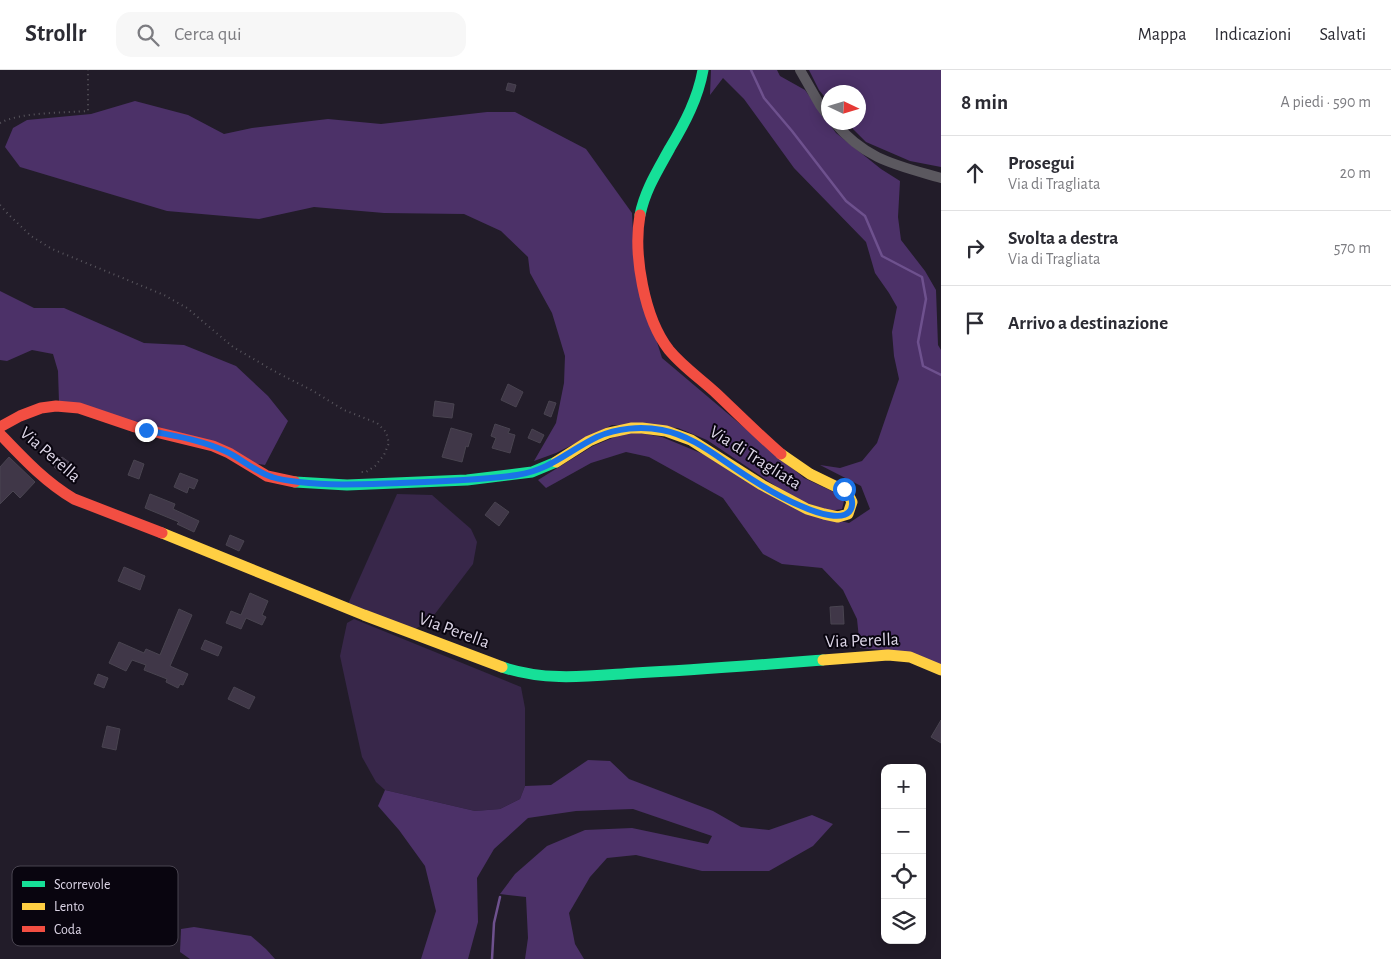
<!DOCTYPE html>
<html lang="it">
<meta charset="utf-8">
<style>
:root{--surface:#fff;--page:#f7f7f7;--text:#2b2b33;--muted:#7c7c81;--line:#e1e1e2}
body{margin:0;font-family:"Alegreya Sans",sans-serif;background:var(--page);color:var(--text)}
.controls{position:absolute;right:15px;bottom:15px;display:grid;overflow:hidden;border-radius:10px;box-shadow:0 2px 12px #0003}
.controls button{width:45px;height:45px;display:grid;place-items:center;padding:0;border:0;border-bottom:1px solid var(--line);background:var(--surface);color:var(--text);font:25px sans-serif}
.compass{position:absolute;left:821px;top:15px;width:45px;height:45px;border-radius:50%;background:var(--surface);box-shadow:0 2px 12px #0003;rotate:94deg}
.stop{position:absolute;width:15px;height:15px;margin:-11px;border:4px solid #1a73e8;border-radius:50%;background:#fff}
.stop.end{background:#1a73e8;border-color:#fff;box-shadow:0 1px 5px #0008}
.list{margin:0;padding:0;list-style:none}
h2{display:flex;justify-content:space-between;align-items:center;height:65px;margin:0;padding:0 20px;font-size:21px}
h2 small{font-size:16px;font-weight:400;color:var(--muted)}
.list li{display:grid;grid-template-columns:32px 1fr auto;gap:15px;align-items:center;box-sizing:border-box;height:75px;padding:0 20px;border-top:1px solid var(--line)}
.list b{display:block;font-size:19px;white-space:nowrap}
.list p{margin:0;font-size:16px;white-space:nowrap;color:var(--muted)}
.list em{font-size:16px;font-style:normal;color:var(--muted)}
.icon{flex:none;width:28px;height:28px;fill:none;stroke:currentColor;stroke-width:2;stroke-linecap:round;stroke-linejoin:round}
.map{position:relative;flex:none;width:941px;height:889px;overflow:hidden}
header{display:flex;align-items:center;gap:30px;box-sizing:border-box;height:70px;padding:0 25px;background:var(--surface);border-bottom:1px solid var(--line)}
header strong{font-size:24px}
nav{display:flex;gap:28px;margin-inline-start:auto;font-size:18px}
.search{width:350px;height:45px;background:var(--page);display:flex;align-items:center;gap:12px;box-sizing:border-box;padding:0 18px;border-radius:15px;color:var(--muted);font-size:19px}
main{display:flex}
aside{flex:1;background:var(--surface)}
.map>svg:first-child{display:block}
.green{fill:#38274a}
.forest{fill:#4c3168}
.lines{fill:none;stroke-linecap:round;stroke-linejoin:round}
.stream{stroke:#6e518e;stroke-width:2.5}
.building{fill:#403748;stroke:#494450}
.path{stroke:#59565e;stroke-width:2;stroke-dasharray:1 4;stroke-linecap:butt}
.street{stroke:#5b585f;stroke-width:10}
.fast{stroke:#16e098;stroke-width:11}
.slow{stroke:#ffcf43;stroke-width:11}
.jam{stroke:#f24e42;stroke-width:11}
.route{stroke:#1a73e8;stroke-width:6}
.labels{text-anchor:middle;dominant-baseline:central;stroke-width:4;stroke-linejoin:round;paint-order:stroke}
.street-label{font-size:18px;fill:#ddd6e7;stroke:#09050f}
.key{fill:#09050f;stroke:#494450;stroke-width:1}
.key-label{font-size:14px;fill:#ddd6e7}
</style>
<header>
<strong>Strollr</strong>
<div class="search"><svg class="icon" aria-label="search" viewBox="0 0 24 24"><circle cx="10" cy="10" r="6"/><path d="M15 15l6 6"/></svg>Cerca qui</div>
<nav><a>Mappa</a><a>Indicazioni</a><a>Salvati</a></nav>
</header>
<main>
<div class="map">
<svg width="941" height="889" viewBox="0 0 941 889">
<rect width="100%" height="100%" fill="#221c29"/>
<g class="green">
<path d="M397,424L432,425L471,459L477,472L473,494L431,549L414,560L348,534Z"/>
<path d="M354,549L521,617L525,638V716L520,729L500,739L475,741L385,720L376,712L362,687L352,642L340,586L347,553Z"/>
</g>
<g class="forest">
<path d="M711,0H777L780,6L805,20L836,63L881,99L900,111L898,147L901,170L925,201L936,220L938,275L941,280V598L895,581L860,578L857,549L843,520L822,498L782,494L763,484L723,428L649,387L626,382L591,393L546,418L538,410L593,376L629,361L662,367L703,384L806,443L849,453L870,439L861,416L820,395L840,398L862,391L877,373L899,309L894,286L892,262L897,237L889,223L875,203L866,172L794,98L744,29L723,8L710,25Z"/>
<path d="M809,0H941V97L910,91L866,72L847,53L858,52V22H828V31L819,20Z"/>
<path d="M135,31L188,45L224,64L252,58L328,49L381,54L487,42H515L586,79L632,143L635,202L662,288L804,408L838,424L844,431L842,439L830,441L795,429L707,370L678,358L612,355L556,383L534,391L556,353L564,313L565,286L552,243L530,203L528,187L501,161L464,144L384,143L314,137L259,149L167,141L20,97L5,77L13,58L27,50L91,44Z"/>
<path d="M0,221L34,238H64L144,273L184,275L236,296L268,326L288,351L265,395L252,393L59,332L58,301L53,284L32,280L7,291L0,290Z"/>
<path d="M588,690L610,691L629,709L713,741L741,757L769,760L812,745L833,754L813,776L769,801H702L636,785L607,788L590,807L569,843L575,874L584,889H525L528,868L526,827L500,824L515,804L547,776L585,760L632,758L708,774L712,766L633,739L576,741L528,748L494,779L477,808L478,852L468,889H421L436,841L425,796L399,760L378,736L385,720L475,741L500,739L520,729L525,716L551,715Z"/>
<path d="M194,857L251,866L266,879L275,889H190L180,882L181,859Z"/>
</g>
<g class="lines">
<g class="stream">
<path d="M751,0L764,28L792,61L846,131L865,146L882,186L922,207L926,229L918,272L923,296L941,305"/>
<path d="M492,889L494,853L500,827"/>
</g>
</g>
<g class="building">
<path d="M508,13L516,15L514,22L506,20Z"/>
<path d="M508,314L523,322L516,337L501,330Z"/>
<path d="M435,331L454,334L452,348L433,346Z"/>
<path d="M549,331L556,333L551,347L544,344Z"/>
<path d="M495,354L510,359L508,363L515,365L510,383L492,378L496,368L491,366Z"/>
<path d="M451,358L472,364L468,377L466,376L462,392L442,387Z"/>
<path d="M532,359L544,365L540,373L528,368Z"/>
<path d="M9,387L35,412L20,428L13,421L0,434V397Z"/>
<path d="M62,387L69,392L61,403L54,397Z"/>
<path d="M134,390L144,394L139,409L128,405Z"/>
<path d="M180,403L198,410L194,419L189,417L187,423L174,417Z"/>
<path d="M150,424L175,434L173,439L199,451L194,462L177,454L179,452L145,438Z"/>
<path d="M495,432L509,442L499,456L485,445Z"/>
<path d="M230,465L244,471L239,481L226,475Z"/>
<path d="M124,497L145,506L140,520L118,511Z"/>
<path d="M250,523L268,531L262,545L266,547L262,555L246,548L241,559L226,553L231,541L241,545Z"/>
<path d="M843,536L844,554H831L830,537Z"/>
<path d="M179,539L192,545L170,596L188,604L183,615L180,614L178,618L166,612L167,609L144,600L146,595L132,590L126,601L109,593L119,572L144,583L146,579L160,585Z"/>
<path d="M205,570L222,577L218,586L201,579Z"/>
<path d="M98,604L108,608L104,618L94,614Z"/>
<path d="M234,617L255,627L249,639L228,629Z"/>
<path d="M941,650V673L931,667Z"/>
<path d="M107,656L120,659L116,680L102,677Z"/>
</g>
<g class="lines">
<g class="path">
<path d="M0,53C20,42 64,43 88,41V0"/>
<path d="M0,135L8,144L31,166L52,179L164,225L187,238L233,277L274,301L313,321L344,340L377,353L386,362L389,373L384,385L375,396L366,402H360"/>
</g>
<g class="street">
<path d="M800,0L820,35L828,46"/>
<path d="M834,52C866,90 896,95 941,108"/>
</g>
<g class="fast">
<path d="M640,145C645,120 658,100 670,78C685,53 698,28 703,0"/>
<path d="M295,412L347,415L467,410L532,402L556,392"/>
<path d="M502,597C547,612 589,606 635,603C698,600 760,595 823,590"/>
</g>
<g class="slow">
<path d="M556,392L589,371L608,363L631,358H642L666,361L691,370L762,415L807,439L824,444L838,447L848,444L852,432L849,426L845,421L810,404L781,384"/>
<path d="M162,463L364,545L502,597"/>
<path d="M823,590L888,585L910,587L941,600"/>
</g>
<g class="jam">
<path d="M640,145C633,184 644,248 669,280C683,297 701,309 717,324C738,344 759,365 781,384"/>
<path d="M0,357L20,346L41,338L56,336L79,338L135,357L213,376L229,383L267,406L295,412"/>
<path d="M0,364C23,388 45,412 74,429L162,463"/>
</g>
</g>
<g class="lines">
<path class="route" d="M146,360C173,366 199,369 225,381C241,388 255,402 272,407C281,410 290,411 299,412C333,416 366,414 400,413C426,412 452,411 478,409C491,408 504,407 517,405C550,400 568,381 597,367C617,358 641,356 662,360C689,365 711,382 733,397C755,412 777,426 801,436C812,441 850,456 852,435C853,428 849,423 844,419"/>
</g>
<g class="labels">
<g class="street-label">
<text transform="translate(50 385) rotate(41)">Via Perella</text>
<text transform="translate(755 388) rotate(32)">Via di Tragliata</text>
<text transform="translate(454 561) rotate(20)">Via Perella</text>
<text transform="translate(862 571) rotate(-2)">Via Perella</text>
</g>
</g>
<rect x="12" y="796" width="166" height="80" rx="8" class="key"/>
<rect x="22" y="811" width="23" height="6" fill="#16e098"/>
<rect x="22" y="833" width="23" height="7" fill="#ffcf43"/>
<rect x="22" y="856" width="23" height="6" fill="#f24e42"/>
<g class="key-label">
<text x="54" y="819">Scorrevole</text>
<text x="54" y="841">Lento</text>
<text x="54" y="864">Coda</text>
</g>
</svg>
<div class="controls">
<button>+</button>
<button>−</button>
<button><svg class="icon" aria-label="locate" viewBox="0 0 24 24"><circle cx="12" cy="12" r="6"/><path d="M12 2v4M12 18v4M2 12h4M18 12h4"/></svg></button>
<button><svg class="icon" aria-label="layers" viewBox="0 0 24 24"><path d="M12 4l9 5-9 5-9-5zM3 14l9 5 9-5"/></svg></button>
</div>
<svg class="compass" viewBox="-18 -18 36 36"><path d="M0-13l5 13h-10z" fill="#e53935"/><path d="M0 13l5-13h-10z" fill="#7c7c81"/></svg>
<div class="stop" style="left:844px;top:419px"></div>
<div class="stop end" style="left:146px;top:360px"></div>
</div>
<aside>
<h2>8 min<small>A piedi · 590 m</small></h2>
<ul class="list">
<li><svg class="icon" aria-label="ahead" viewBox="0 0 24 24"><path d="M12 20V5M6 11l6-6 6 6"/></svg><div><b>Prosegui</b><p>Via di Tragliata</p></div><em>20 m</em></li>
<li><svg class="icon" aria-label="right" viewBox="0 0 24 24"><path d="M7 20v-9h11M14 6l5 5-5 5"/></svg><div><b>Svolta a destra</b><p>Via di Tragliata</p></div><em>570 m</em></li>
<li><svg class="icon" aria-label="arrive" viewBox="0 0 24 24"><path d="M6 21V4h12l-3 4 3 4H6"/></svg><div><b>Arrivo a destinazione</b></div></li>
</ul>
</aside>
</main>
